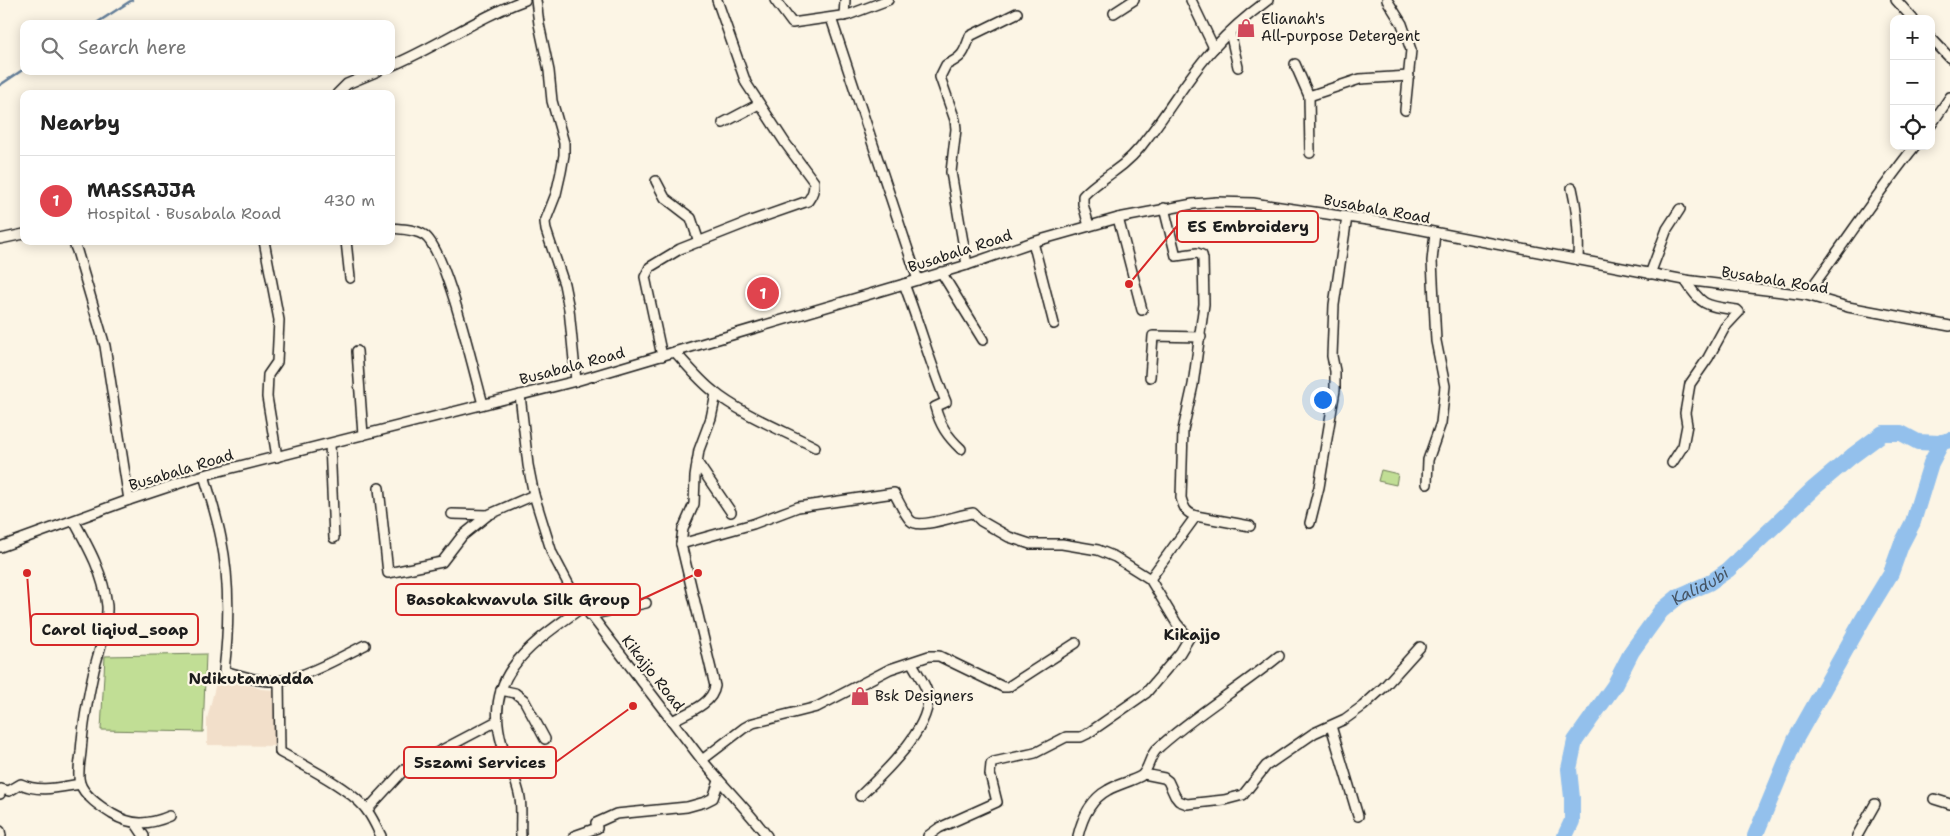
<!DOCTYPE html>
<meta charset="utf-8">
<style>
:root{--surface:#fff;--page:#f6f6f6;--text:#222;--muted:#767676;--line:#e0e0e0;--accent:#ea580c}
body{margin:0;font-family:"Shantell Sans",sans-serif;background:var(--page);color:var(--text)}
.controls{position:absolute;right:15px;top:15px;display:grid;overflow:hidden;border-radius:10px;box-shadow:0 2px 12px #0003}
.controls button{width:45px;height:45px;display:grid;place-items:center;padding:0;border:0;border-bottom:1px solid var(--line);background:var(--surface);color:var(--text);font:25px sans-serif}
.you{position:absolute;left:1322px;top:399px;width:18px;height:18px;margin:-12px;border:4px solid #fff;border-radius:50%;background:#1a73e8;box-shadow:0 0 0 8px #1a73e833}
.badge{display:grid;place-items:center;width:32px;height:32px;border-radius:50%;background:var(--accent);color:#fff;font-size:16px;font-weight:700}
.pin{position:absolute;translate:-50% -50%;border:2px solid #fff;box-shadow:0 1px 5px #0006}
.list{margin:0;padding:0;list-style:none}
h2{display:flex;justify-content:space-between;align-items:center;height:65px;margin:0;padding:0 20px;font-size:21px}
h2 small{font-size:16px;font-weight:400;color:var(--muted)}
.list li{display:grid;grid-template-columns:32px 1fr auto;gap:15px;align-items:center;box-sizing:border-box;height:90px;padding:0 20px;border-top:1px solid var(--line)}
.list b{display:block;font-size:19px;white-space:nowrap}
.list p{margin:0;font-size:16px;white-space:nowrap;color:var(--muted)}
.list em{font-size:16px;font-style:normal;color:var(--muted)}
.icon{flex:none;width:28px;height:28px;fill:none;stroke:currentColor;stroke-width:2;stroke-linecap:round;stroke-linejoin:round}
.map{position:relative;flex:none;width:1950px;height:836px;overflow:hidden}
.search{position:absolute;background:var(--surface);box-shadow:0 2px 12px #0003;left:20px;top:20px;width:375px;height:55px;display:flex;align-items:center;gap:12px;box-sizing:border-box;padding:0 18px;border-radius:10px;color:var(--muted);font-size:19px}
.panel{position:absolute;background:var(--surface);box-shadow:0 2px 12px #0003;left:20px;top:90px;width:375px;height:155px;border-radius:10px}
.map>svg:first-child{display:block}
.built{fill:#f2dfca}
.green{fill:#c1de95;stroke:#6e7d58}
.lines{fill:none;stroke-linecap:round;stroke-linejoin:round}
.stream{stroke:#637e99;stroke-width:2.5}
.river{stroke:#93c0ec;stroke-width:16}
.minor-casing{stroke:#1c1c1c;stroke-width:12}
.minor{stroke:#fcf5e5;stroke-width:9}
.labels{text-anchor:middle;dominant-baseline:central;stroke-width:4.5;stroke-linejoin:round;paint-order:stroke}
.poi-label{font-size:15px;fill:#1c1c1c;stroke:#fcf5e5;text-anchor:start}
.street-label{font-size:15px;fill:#1c1c1c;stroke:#fcf5e5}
.water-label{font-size:16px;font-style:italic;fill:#465565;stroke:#fcf5e5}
.neighbourhood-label{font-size:16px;font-weight:bold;fill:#1c1c1c;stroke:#fcf5e5}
.leader{fill:none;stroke:#d62828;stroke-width:2}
.callout-dot{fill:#d62828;stroke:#fcf5e5;stroke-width:2}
.callout{fill:#fcf5e5;stroke:#d62828;stroke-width:2}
.callout-label{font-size:16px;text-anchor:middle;font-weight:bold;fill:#1c1c1c}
</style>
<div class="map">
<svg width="1950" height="836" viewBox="0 0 1950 836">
<rect width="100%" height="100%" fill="#fcf5e5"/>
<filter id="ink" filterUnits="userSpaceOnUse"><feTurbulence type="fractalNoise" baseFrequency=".02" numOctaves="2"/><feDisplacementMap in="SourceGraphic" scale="10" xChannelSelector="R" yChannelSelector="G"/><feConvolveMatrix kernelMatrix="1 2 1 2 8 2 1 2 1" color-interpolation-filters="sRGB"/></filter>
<g filter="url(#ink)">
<path class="built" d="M217,679L253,686L261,689L276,690V746L207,745V719Z"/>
<g class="green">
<path d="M1381,470L1398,474L1396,485L1378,481Z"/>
<path d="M206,654L203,732L101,730L105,656Z"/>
</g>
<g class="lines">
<g class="stream">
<path d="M95,24L132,0"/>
<path d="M0,85L24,69"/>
</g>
<g class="river">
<path id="s1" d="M1565,836L1572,821V798L1569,769L1575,741L1614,686L1632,651L1661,611L1679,596L1709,583L1728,570L1814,488L1852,456L1883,433H1901L1918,442L1939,443L1950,440"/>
<path d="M1755,836L1795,740L1863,619L1891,573L1901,545L1913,522L1931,463L1942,442"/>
</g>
<g class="minor-casing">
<g id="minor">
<path d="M536,0L539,24L549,71L552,101L564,143V155L561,172L556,194L545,222L546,230L564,284L569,309L576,381"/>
<path d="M775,0L792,23L848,15L888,0"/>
<path d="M1191,0L1214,48"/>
<path d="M1387,0L1402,24L1411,50L1405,110"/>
<path d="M1896,0L1913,19"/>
<path d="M1114,13L1134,0"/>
<path d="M844,16L845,0"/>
<path d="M831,18L918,280"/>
<path d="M1230,32L1238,67"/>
<path d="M1931,38L1950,58"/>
<path d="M1295,64L1309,96L1310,153"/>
<path d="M391,66C437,47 478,17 525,0"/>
<path d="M337,94L347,84L378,71"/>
<path d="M1309,96L1360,79L1409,76"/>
<path d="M723,123L759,104"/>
<path d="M1931,125L1950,97"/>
<path d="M656,181L665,198L691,218L699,242"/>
<path d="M1572,188C1578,213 1579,235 1578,260"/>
<path d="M1164,208L1176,256L1197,253L1202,255L1203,259L1204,304L1193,385L1183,430L1181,498C1184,508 1186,513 1196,516L1250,526"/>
<path d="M1118,218L1142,310"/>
<path d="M1089,226L1083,204V196C1092,186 1102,180 1113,172C1126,163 1139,150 1148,137C1171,108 1189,75 1214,48C1230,30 1249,14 1268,0"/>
<path d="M391,228C402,229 415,229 424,235C446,249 474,373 483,404"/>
<path d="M0,239L24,234"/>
<path d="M73,241L77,251L105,346L129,500"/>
<path d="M264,241L279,320L277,362L268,375L267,397L277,457"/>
<path d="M346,241L350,278"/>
<path d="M1033,242L1054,324"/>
<path d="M967,265L951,172L956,129L955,120L940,77L946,65C963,57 964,53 970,36L1017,13"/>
<path d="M941,272L983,340"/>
<path d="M1650,274L1667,229L1680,209"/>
<path d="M904,284C919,323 930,363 946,402L935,407C940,425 947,436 961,449"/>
<path d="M1806,295C1843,246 1876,194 1915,146"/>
<path d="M357,351L363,435"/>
<path d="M675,352C687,365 699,380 713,391C739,413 784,431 815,447"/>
<path d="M662,356L645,277L650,267L680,249L751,221L808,201C813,194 814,190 814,182L786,144L746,83L717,0"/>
<path d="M1150,377L1153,336L1201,337"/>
<path d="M520,395L528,465L534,495L552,553L571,589L584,606L702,760C723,786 747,809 767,836"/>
<path d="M330,444L334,538"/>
<path d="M697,462L731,512"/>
<path d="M1672,463L1683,446L1687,425L1685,413L1690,384L1708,358L1725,327L1739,312L1737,310C1707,306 1702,307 1685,280"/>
<path d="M204,475C210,496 217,517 221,538C230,581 229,628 224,671C241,676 260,682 278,681C304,678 341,657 365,645"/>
<path d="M1427,484L1428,460L1441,423L1445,386L1436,341L1432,261L1435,233"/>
<path d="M379,488L388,573L442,562L462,536L488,515L534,495"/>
<path d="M452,514L488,515"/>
<path d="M74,521C89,548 104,575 107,606C108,627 99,650 94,670C88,697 83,724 81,752C80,762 77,774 80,783C84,796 101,807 112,814C132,826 149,825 170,816"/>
<path d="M1310,523L1319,487L1335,390V371L1332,356L1334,305L1347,217"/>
<path d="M681,544L753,524L798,507L894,493C898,500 906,517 911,521C920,530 960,514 973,513L981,521L1009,537L1030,544H1062L1098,550L1115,557L1150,579L1196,516"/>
<path d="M0,547L129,500L204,475L576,381L904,284L967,265L1033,242L1118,218L1193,204L1217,202L1253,203L1381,222L1685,280L1806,295L1848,307L1950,326"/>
<path d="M590,615L646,603"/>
<path d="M279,681L280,752C303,765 354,790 368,812C373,819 377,828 381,836"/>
<path d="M501,690L515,693L524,700L545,739"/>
<path d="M672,721C688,712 712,705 715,686L681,544L683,529L694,504L695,477L699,450L711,418L716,394"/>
<path d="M1331,726L1358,816"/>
<path d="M702,760L744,728L753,723L817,707L890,669L929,656H939L1003,687H1008L1076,643"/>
<path d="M1144,774L1164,778L1168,781L1175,796L1179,801L1187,804L1224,800L1243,795L1266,766L1314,733L1345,719L1363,706L1384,687L1420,647"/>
<path d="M0,794L1,789L9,791L21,784C39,793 60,787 80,784"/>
<path d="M860,796C882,775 929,731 928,698C928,687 917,673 912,663"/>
<path d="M1934,799L1950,804"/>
<path d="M367,810L404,770L497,721"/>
<path d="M136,824L144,836"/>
<path d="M0,831L1,836"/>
<path d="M521,836C520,824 522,810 520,798C517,780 507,761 502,744C481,673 535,642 584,606"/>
<path d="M574,836L597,828L596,823L616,814L687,807L705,802L713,798L719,781"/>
<path d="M928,836L939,828L997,802L990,774L991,764L994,762L1035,753L1066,737H1081L1087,734L1146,693L1180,653L1189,638L1177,624L1150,579"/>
<path d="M1078,836C1082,819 1091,799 1108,790C1118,784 1130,782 1141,776C1149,770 1149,757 1156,750C1194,715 1239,689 1279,656"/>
<path d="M1857,836L1875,804"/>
</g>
</g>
<use href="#minor" class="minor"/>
</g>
</g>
<defs>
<g id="shop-bare" transform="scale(1.5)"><path d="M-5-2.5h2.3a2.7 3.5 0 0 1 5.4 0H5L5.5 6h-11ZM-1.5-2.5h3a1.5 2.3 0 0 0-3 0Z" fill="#d1495b" stroke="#fcf5e5" stroke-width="2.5" paint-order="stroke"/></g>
</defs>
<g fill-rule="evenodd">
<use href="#shop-bare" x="1246" y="28"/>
<use href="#shop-bare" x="860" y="696"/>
</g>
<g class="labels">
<g class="poi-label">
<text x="1261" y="19">Elianah's<tspan x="1261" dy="17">All-purpose Detergent</tspan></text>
<text x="875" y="696">Bsk Designers</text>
</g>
<g class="street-label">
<text transform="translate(1377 209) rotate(10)">Busabala Road</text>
<text transform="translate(960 251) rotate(-18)">Busabala Road</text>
<text transform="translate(1775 280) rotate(9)">Busabala Road</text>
<text transform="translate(572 366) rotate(-15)">Busabala Road</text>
<text transform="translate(181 470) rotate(-17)">Busabala Road</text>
<text transform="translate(653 673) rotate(52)">Kikajjo Road</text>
</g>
<g class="water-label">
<text stroke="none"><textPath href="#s1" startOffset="300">Kalidubi</textPath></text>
</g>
<g class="neighbourhood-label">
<text x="1192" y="634">Kikajjo</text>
<text x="251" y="678">Ndikutamadda</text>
</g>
</g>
<path class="leader" d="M1129 284L1177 226M698 573L640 600M27 573L31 629M633 706L556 762"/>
<g class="callout-dot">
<circle cx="1129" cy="284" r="5"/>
<circle cx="698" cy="573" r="5"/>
<circle cx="27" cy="573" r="5"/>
<circle cx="633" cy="706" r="5"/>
</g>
<g class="callout">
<rect x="1177" y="211" width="141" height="31" rx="5"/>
<rect x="396" y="584" width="244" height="31" rx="5"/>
<rect x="31" y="614" width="167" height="31" rx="5"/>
<rect x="404" y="747" width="152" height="31" rx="5"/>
</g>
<g class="callout-label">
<text x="1248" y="232">ES Embroidery</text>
<text x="518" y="605">Basokakwavula Silk Group</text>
<text x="115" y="635">Carol liqiud_soap</text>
<text x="480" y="768">5szami Services</text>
</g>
</svg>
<div class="controls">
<button>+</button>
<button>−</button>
<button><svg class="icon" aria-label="locate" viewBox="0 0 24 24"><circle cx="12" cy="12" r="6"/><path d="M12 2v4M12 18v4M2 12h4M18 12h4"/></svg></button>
</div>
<div class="you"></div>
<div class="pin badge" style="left:763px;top:293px;background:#e0444e">1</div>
<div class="search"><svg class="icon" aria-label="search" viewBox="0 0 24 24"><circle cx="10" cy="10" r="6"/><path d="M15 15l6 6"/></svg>Search here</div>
<section class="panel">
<h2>Nearby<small></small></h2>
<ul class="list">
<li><span class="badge" style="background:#e0444e">1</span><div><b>MASSAJJA</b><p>Hospital · Busabala Road</p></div><em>430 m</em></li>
</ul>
</section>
</div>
